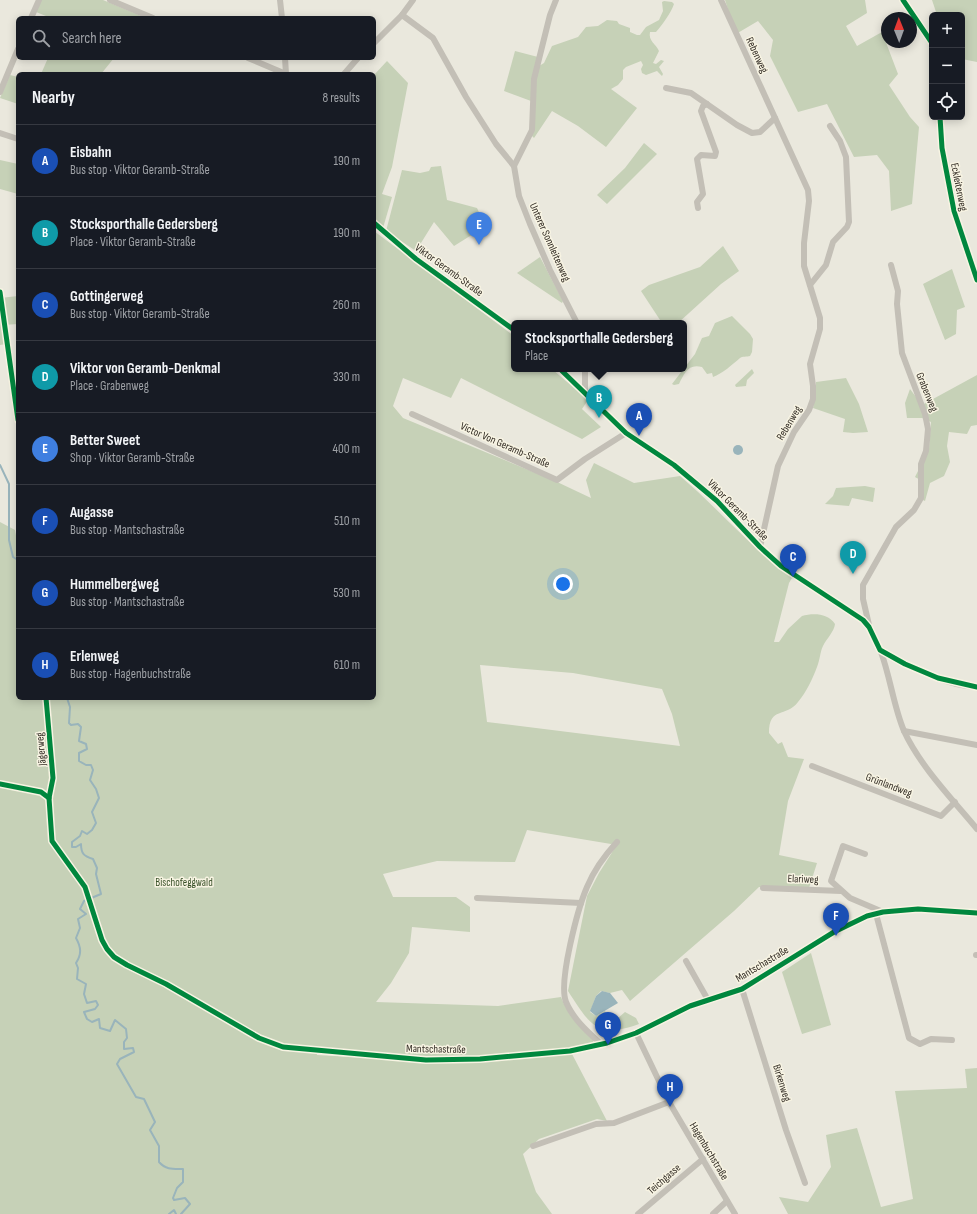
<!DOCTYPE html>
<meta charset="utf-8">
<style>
:root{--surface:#171b24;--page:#20242c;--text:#f1f3f6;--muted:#9ea1a6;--line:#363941;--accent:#d93025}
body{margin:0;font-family:"Sofia Sans Condensed",sans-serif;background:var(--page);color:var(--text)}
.controls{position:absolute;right:12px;top:12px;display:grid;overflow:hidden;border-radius:6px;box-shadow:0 2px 10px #0003}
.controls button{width:36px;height:36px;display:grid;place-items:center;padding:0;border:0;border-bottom:1px solid var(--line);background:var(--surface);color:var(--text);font:20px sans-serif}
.compass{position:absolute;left:881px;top:12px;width:36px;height:36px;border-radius:50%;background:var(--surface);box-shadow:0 2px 10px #0003;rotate:359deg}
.you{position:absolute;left:563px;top:584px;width:14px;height:14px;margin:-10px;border:3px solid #fff;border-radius:50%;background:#1a73e8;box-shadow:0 0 0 6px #1a73e833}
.badge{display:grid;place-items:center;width:26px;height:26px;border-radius:50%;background:var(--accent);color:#fff;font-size:13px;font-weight:700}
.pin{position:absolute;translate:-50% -33px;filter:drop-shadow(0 1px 2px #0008)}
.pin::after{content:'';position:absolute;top:21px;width:14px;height:12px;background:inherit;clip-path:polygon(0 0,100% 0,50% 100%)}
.popup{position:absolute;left:511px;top:320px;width:176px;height:52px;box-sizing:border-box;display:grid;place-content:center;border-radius:6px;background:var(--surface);filter:drop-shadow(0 1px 3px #0005);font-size:13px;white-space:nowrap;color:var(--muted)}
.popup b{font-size:15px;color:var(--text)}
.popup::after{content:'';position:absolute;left:50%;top:100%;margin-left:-8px;border:8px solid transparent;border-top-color:var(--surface)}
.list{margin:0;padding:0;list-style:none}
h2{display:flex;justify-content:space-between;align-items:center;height:52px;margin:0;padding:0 16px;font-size:17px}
h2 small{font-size:13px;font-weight:400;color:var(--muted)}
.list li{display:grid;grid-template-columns:26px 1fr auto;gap:12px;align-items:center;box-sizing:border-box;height:72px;padding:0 16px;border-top:1px solid var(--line)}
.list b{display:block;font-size:15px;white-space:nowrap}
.list p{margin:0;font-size:13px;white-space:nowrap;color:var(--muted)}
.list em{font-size:13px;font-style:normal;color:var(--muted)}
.icon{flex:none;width:22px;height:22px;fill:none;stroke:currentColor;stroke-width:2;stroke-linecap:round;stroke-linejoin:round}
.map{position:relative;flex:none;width:977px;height:1214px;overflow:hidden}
.search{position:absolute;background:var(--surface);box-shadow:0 2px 10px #0003;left:16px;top:16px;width:360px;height:44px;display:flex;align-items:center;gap:10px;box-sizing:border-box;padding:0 14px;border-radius:6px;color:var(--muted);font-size:15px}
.panel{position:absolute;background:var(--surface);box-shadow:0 2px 10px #0003;left:16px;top:72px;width:360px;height:628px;border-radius:6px}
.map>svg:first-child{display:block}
.green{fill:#c6d1b7;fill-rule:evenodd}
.water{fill:#99b4bb}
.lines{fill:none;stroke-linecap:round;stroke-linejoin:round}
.stream{stroke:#99b4bb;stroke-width:2}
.minor{stroke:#c3bfb6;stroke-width:6}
.cycleway-casing{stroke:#f8f4e3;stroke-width:8}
.cycleway{stroke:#00873e;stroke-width:5}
.labels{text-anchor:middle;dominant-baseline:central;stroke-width:3;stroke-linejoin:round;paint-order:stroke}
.street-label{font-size:11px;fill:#332d25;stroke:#f8f4e3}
.park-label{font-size:11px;fill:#395129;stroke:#f8f4e3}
</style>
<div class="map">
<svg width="977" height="1214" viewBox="0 0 977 1214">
<rect width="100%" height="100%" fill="#eae8dd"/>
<g class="green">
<path d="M41,0H103L146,18H51L36,12Z"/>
<path d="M725,0H865L867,13L846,26L857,46L882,32L898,74L889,85L910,117L919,127L912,204L891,211L889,171L877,155L854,157L827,104L798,112L770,56L773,40L758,21L736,34Z"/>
<path d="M932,0H977V62L962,59V15H937Z"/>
<path d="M664,1L672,2L674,4C671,13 662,25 656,32H650C648,41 656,44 659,51L653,63L656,64L661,60L664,61L659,67L663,74L662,76L657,71L646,75L642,73L641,69L643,65L641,61L626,67L623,70V79L618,85L611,89L637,108L606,147L578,126L552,111L534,138L532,136L535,87L539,66L544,63L552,46L578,37L586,27L598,26L607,20L617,21L619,24L630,28V32L637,35H640L646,27L659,20L663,11L662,2Z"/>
<path d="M515,51L538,57L531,101L504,91Z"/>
<path d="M48,58H114L101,74H41Z"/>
<path d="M387,61L408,83L392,167L382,194L392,197L383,228L374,218V75Z"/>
<path d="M10,75L18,77V104L0,98Z"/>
<path d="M644,143L657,154L607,204L597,195L625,168Z"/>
<path d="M0,160L18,164V194L0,189Z"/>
<path d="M441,166L447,200L477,208L484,223L476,227L478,231L454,246L434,222L416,251L386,231L402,170L420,173L429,171L431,167Z"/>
<path d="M374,231L514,336V369H552L588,400L582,409L601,427L582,439L461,378L451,398L403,378L393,406L403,418L555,481L591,498L586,480L594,463L634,483L680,476C718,508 751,548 792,578L789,583L774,642H779L788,629L802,616C813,613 828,613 835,624C834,632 827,638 823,646C820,652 820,660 817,667C813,678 806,693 798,702C786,718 769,706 769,733L778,744L782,742L788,757L804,759L788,801L779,855L817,863L809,888L759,887L734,911L630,1001L622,990L610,993L601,991L596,996L590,1012L596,1016L605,1011L607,1018H618L625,1012L636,1018L639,1024C597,1039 590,1025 568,991L587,896L599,873L618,843L611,844L527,830L515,862L437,861L383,874L393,897H456L470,907V932L412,927L409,953L391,983L376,1002L498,1006L561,997L564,1004L594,1039L593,1042L587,1045L562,1049L477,1056H408L317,1049V1055C403,1060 485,1064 572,1054L607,1121L597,1119L539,1139L523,1154L536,1192L552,1214H0V522L15,530L18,546V698H374ZM480,665L573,673L662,689L672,714L680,746L487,722Z"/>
<path d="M723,246L739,271L721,284L678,323H662L641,291L649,285L700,267Z"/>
<path d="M540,257L563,301L562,303L517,273Z"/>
<path d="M952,269L965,307L957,310L956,334L945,340L923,284Z"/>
<path d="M18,296V324L3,325L6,344L0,345V298Z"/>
<path d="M732,316L750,334L753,339L752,352L750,356C747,357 742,356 740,358C733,364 722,374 713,377L712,373L707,374L702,367C688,363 684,374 679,384L674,385L672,384L695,354L702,338L709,336L715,323Z"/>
<path d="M752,369L754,373L747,380L746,386L736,387L735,385Z"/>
<path d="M977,375V425L971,426L967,434L949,432L947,446L950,462L944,476L930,483L925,501L923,500L924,482L915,477L929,449L931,422L922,418H907L905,403L910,389L922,405Z"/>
<path d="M846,378L859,404L868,432L853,433L843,432L845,419L813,408L816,391V382Z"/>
<path d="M865,486L875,488L873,502L852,498L849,506L825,504L833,496L836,488Z"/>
<path d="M811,953L831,1025L802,1034L782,972Z"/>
<path d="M977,1068V1214H788L779,1197L808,1202L831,1167L826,1135L857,1128L881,1207L913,1199L895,1091L967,1088L965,1069Z"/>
</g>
<g class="water">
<circle cx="738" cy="450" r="5"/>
<path d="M602,991L610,993L618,1003L596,1016L590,1011L596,996Z"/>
</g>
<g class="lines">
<g class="stream">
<path d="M0,465L9,484V540L13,557L18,560"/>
<path d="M67,698L70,707L69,723L71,725L78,724L81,727L79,741L86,744L87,749L79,753V761L86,765H91L93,770L90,780L96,789L99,798L92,812L96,823L92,830L87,834L82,831L80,836L72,842V847H76L81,844C81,854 84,856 93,859L97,868L96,874L101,894L84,901L80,909L86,914L78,919L80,928L76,938C81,947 82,954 76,963L78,968L77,979L86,984L84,994L87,1003L96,1001L98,1005L95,1009L84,1012L87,1019L92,1022L99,1019L100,1028L110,1031L115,1020L126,1029L127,1038L124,1042V1049L133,1048L134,1052L120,1059L117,1064L136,1097L144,1099L155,1122L150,1130L159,1146V1162C166,1170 173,1169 183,1169V1182L177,1188L173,1198L174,1200L185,1198L190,1204L181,1214"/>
<path d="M169,1214L174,1210L176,1214"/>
</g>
<g class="minor">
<path d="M110,0L153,18"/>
<path d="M280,0L282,18"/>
<path d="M721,0L808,190L809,201L804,243V266L820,318V329L810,364L813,386V399L809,410L794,432L778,466L760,547"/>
<path d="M903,0L932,43"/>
<path d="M402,15L433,38L466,97L496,144L514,166L519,196L530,224L550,270L577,323"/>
<path d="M31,18L39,0"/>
<path d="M374,43L402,15L413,0"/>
<path d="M248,58L286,74"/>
<path d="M285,58L286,74"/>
<path d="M344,74L358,58"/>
<path d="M666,88L691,93L737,125L752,133L760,132L775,118"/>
<path d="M0,92L18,49"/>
<path d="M940,117L942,148L954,211L977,280"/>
<path d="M0,133L18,139"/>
<path d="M514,166L532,130L534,79L550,15L556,0"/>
<path d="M698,208L697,202L703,194L697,159L701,155L715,156L716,152L701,111L703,106L707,104"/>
<path d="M374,223L416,259L514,330"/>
<path d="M810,285L826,265L833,242L847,227L849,222L846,157L840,141L830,126"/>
<path d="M0,292L18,420"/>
<path d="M560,369L626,433L674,465L717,501L760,547L781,566L863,620C889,650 889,696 904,731C920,766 953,800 977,829"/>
<path d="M585,393V369"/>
<path d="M412,414L557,480L585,459L626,433"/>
<path d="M869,625L863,599V585L896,527L914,510L921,498V464L926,451L928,429L925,414L902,353L897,304L898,291L891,265"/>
<path d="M880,650C910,666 942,685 977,687"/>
<path d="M46,698L53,778L49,798L52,841L85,887L102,940L107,949L114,957L127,965L166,984L259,1038L283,1047L426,1060L480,1059L570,1051L607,1043L636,1033L690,1006L742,989L834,932L867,916L883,912L918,909L977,913"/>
<path d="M904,731L977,745"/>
<path d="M812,766L941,816L955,802"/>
<path d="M0,784L41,792L49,798"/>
<path d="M865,854L843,846L831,881L850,898L883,912"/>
<path d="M763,888L841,891"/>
<path d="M477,898L581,903"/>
<path d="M876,914L909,1038L920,1044L931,1039L952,1040"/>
<path d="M976,955H977"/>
<path d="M686,961L708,1000"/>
<path d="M742,989L786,1130L805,1183"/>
<path d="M636,1033L669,1102L735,1214"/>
<path d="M601,1044C588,1032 573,1019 566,1002C558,982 578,908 587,887C594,870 605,855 617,842"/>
<path d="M533,1146L596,1124L614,1123L669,1102"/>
<path d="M638,1214L703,1159"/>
<path d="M713,1214L727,1201"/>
</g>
<g class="cycleway-casing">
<g id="cycleway">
<path d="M903,0L932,43"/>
<path d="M940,117L942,148L954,211L977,280"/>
<path d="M374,223L416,259L514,330"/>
<path d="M0,292L18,420"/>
<path d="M560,369L626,433L674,465L717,501L760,547L781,566L863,620L869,627L880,650L905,664L938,678L977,687"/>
<path d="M46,698L53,778L49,798L52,841L85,887L102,940L107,949L114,957L127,965L166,984L259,1038L283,1047L426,1060L480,1059L570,1051L607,1043L636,1033L690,1006L742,989L834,932L867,916L883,912L918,909L977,913"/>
<path d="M0,784L41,792L49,798"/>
</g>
</g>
<use href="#cycleway" class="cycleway"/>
</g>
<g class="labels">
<g class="street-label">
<text transform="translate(757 55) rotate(65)">Rebenweg</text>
<text transform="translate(959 187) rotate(79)">Eckleitenweg</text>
<text transform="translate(550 242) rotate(66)">Unterer Sonnleitenweg</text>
<text transform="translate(449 270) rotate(36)">Viktor Geramb-Straße</text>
<text transform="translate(927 392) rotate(68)">Grabenweg</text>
<text transform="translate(789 423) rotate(-59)">Rebenweg</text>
<text transform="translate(505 445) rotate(24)">Victor Von Geramb-Straße</text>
<text transform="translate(738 510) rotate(45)">Viktor Geramb-Straße</text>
<text transform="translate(41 749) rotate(-95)">Jägerweg</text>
<text transform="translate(889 785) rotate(21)">Grünlandweg</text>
<text transform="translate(803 879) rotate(2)">Elariweg</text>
<text transform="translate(762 964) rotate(-31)">Mantschastraße</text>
<text transform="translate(436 1049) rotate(1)">Mantschastraße</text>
<text transform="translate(782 1083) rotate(73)">Birkenweg</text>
<text transform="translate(709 1151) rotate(59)">Hagenbuchstraße</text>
<text transform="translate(664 1179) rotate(-41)">Teichgasse</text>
</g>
<g class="park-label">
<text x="184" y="882">Bischofeggwald</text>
</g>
</g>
</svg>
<div class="controls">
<button>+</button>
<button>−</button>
<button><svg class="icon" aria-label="locate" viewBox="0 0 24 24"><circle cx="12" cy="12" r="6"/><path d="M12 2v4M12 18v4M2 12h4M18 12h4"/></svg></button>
</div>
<svg class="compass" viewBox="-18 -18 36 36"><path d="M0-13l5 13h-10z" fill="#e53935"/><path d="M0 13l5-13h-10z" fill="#9ea1a6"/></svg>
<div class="you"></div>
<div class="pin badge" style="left:639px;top:436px;background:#1a4fb4">A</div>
<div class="pin badge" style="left:599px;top:418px;background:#0f9aa8">B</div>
<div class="popup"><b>Stocksporthalle Gedersberg</b>Place</div>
<div class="pin badge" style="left:793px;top:577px;background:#1a4fb4">C</div>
<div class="pin badge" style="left:853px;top:574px;background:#0f9aa8">D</div>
<div class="pin badge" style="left:479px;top:245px;background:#3f7fe0">E</div>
<div class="pin badge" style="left:836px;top:936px;background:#1a4fb4">F</div>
<div class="pin badge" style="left:608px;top:1045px;background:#1a4fb4">G</div>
<div class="pin badge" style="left:670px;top:1107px;background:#1a4fb4">H</div>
<div class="search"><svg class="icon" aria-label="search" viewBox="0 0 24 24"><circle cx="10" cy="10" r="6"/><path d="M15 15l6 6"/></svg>Search here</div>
<section class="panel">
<h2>Nearby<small>8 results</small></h2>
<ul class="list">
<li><span class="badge" style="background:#1a4fb4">A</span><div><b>Eisbahn</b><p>Bus stop · Viktor Geramb-Straße</p></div><em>190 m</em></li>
<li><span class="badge" style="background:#0f9aa8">B</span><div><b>Stocksporthalle Gedersberg</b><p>Place · Viktor Geramb-Straße</p></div><em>190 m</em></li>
<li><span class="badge" style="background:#1a4fb4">C</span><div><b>Gottingerweg</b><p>Bus stop · Viktor Geramb-Straße</p></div><em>260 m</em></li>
<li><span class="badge" style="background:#0f9aa8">D</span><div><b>Viktor von Geramb-Denkmal</b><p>Place · Grabenweg</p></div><em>330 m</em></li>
<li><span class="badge" style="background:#3f7fe0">E</span><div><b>Better Sweet</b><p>Shop · Viktor Geramb-Straße</p></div><em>400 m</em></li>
<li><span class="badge" style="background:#1a4fb4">F</span><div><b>Augasse</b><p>Bus stop · Mantschastraße</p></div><em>510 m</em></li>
<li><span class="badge" style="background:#1a4fb4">G</span><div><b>Hummelbergweg</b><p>Bus stop · Mantschastraße</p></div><em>530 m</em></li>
<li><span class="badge" style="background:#1a4fb4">H</span><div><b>Erlenweg</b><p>Bus stop · Hagenbuchstraße</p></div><em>610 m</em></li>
</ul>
</section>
</div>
